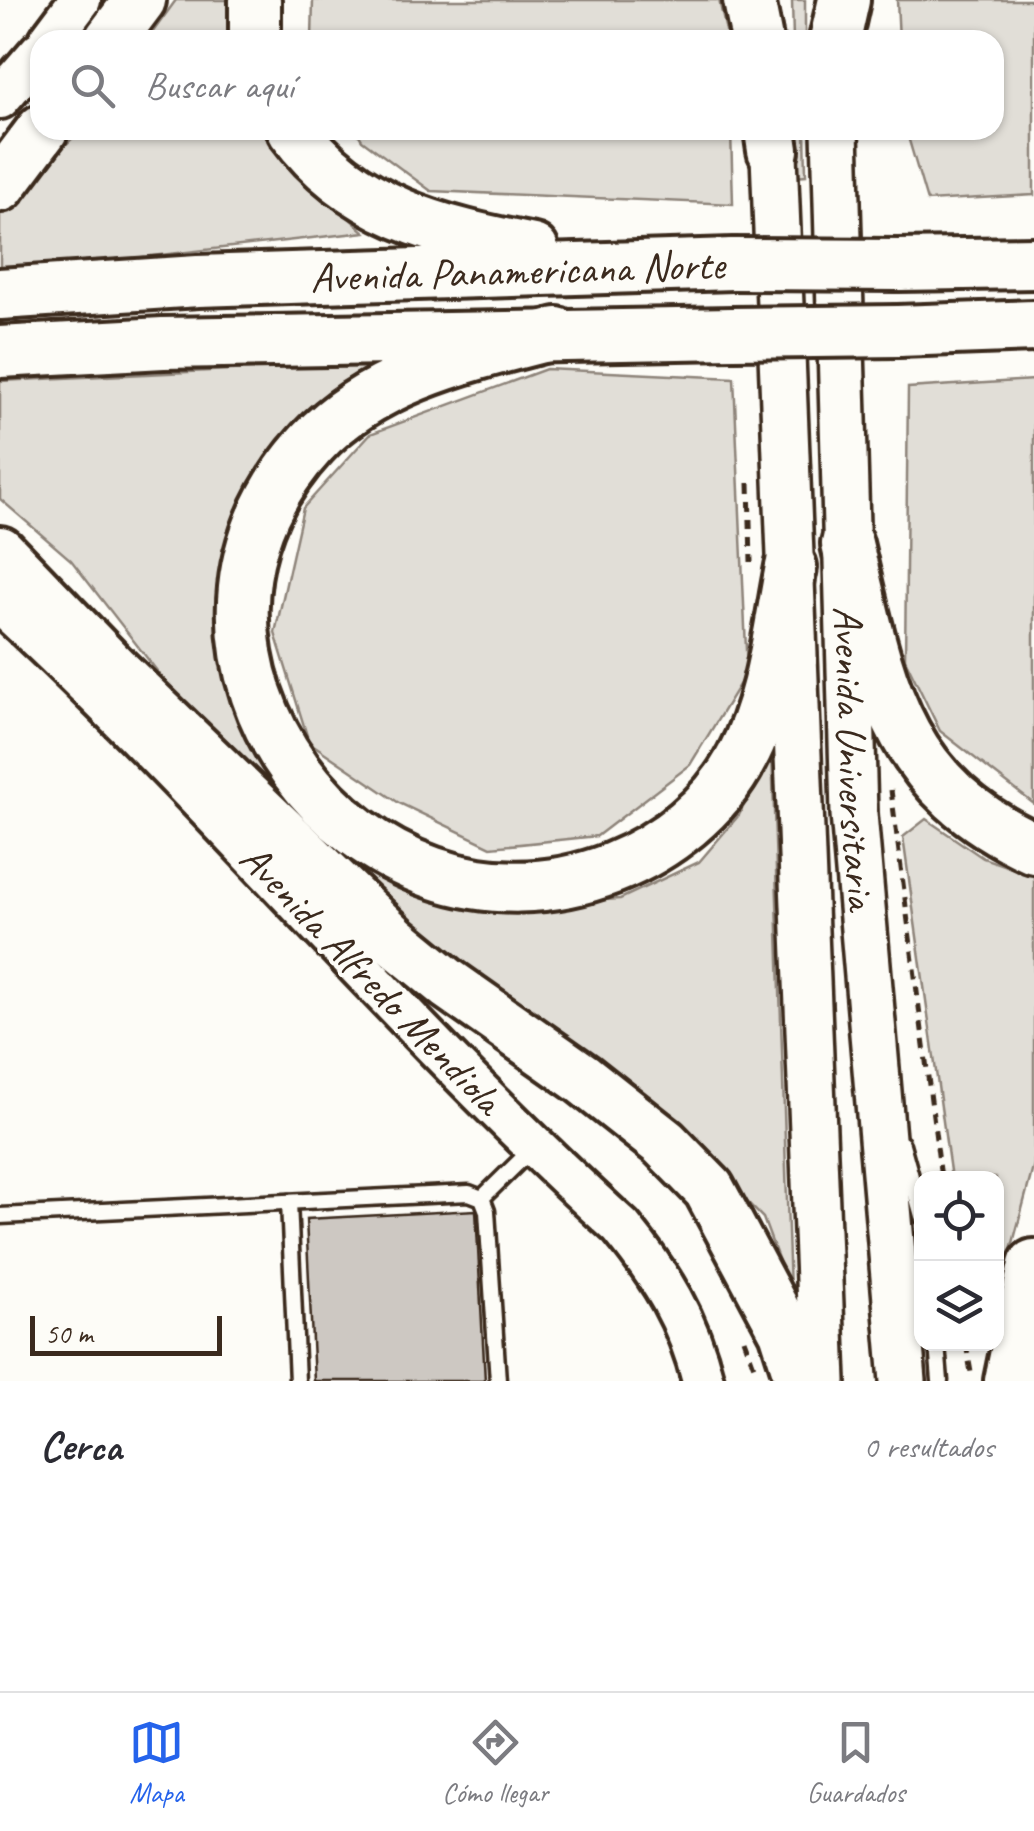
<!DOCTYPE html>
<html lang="es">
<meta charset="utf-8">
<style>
:root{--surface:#fff;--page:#f7f7f7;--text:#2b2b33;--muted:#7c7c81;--line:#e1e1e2;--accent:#2563eb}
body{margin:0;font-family:Caveat,sans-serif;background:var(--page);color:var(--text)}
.controls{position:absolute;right:30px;bottom:30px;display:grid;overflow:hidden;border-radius:20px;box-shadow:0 2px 8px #0004}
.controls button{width:90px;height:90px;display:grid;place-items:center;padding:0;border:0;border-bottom:2px solid var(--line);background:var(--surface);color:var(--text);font:50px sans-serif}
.scale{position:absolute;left:30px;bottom:25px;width:192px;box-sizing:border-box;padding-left:10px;border:5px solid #3b2a1e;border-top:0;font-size:28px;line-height:35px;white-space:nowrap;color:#3b2a1e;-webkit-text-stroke:8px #fdfcf7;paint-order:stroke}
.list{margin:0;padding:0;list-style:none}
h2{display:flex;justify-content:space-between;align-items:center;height:130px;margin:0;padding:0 40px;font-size:42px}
h2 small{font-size:32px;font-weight:400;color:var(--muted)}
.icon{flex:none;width:55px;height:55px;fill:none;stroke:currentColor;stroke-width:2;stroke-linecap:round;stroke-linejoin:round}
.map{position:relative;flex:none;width:1034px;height:1381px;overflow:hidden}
.search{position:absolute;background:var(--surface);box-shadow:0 2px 8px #0004;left:30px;right:30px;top:30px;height:110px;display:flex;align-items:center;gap:25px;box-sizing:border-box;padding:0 35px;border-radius:30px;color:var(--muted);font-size:38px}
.sheet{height:310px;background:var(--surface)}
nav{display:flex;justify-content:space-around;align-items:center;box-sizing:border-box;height:140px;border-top:2px solid var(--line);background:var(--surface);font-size:28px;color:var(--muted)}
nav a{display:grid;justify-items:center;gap:5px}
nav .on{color:var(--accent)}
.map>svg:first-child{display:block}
.green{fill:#e1ded7;stroke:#8e847a;stroke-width:2.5}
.building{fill:#cdc8c2;stroke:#3b2a1e;stroke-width:2.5}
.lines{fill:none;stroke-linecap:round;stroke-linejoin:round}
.service-casing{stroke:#3b2a1e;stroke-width:21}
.secondary-casing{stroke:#3b2a1e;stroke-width:48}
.primary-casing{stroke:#3b2a1e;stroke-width:52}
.motorway-casing{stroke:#3b2a1e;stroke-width:58}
.path{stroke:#3b2a1e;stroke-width:5;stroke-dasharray:10 8;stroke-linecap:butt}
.service{stroke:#fdfcf7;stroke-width:14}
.secondary{stroke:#fdfcf7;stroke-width:40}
.primary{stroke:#fdfcf7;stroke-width:45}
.motorway{stroke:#fdfcf7;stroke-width:50}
.motorway-bridge-casing{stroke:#3b2a1e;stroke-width:58;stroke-linecap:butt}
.motorway-bridge{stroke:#fdfcf7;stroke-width:50}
.labels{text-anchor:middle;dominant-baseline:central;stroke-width:8;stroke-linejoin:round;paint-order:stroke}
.street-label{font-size:42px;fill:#3b2a1e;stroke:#fdfcf7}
</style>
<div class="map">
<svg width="1034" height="1381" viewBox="0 0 1034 1381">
<rect width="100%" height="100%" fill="#fdfcf7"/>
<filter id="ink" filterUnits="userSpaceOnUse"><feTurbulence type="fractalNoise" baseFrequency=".01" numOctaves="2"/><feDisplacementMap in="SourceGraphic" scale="20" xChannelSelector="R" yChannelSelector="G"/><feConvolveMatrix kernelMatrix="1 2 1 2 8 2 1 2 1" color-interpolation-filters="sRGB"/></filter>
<g filter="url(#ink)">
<g class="green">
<path d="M176,0H240L243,40H147Z"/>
<path d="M313,0H719L728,40H312Z"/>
<path d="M792,0H805V40H793Z"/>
<path d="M897,0H1034V195L927,201L906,130H994V40H899Z"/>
<path d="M81,130H268L317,190L365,232L0,273V208Z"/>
<path d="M356,130H731L733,204L431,191L362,140Z"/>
<path d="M794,130H805L806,175L795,176Z"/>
<path d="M397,362L244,507L215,620L250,736L363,863L474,908L620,899L699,862L739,815L772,750L790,1291L763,1218L632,1085L407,925L185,707L71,560L0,499V381Z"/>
<path d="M546,369L734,378L747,672L690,765L597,836L491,847L399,803L309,742L275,633L303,508L370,434Z"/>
<path d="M1034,380V804L940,731L905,659L908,388Z"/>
<path d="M926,819L983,858L1034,876V1164L997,1303L996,1178H951L903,837Z"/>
</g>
<path class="building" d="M476,1210L485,1381H314L306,1219Z"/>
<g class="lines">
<g class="service-casing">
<g id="service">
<path d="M902,1144L922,1216"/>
<path d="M482,1198L531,1150"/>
<path d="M289,1202L297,1381"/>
<path d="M0,1216L469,1193L482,1198L487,1211L498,1381"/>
<path d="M937,1344L940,1381"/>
</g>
</g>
<g class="secondary-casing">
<g id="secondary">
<path d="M50,40L80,0"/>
<path d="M0,98L40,52"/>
<path d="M0,603C216,801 403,1030 621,1227C661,1276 688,1319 703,1381"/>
</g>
</g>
<g class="primary-casing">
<g id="primary">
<path d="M773,130L823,1381"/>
<path id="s1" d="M835,130L854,814L903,1381"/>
</g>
</g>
<g class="motorway-casing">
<g id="motorway">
<path d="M749,0L757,40"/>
<path d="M110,40L140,0"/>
<path d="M255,40V0"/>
<path d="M835,40L844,0"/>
<path d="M293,130C352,211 440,232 533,250"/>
<path d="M770,130L773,150"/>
<path d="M0,186L42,130"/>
<path d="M898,265L1034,263"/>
<path id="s2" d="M0,294L198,281L733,264"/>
<path d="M898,331L1034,326"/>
<path d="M557,333C473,355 374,376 312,443C121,649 359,967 613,868C665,847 716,808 742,757C772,701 779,628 791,567"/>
<path d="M0,352L163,343L733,333"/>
<path d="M847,544C879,680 893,784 1034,848"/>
<path d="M0,552L114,670L393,939L448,984L583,1079L664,1143L709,1189L785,1331L801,1381"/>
<path d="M1010,1381L1034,1265"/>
</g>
</g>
<g class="path">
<path d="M749,483L751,562"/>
<path d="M891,790L941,1178"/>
<path d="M744,1339L754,1366"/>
<path d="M966,1344L972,1378"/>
</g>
<use href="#service" class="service"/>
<use href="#secondary" class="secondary"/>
<use href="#primary" class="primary"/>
<use href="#motorway" class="motorway"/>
<g class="motorway-bridge-casing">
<g id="motorway-bridge">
<path d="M733,264L898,265"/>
<path d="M733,333L898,331"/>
</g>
</g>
<use href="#motorway-bridge" class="motorway-bridge"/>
</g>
</g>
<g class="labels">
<g class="street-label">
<text stroke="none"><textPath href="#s2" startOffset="518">Avenida Panamericana Norte</textPath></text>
<text stroke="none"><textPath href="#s1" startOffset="628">Avenida Universitaria</textPath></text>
<text transform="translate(371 979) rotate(46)">Avenida Alfredo Mendiola</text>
</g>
</g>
</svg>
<div class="controls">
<button><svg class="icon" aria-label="locate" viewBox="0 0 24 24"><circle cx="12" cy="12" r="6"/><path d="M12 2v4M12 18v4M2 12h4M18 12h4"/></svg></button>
<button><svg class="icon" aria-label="layers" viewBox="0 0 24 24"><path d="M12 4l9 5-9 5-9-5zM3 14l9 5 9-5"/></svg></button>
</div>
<div class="scale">50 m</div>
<div class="search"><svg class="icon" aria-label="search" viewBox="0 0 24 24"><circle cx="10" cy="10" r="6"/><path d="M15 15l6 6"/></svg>Buscar aquí</div>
</div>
<section class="sheet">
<h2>Cerca<small>0 resultados</small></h2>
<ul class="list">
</ul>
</section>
<nav>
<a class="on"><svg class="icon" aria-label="map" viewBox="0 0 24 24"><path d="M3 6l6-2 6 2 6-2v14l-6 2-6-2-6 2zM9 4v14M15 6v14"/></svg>Mapa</a>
<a><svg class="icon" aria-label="directions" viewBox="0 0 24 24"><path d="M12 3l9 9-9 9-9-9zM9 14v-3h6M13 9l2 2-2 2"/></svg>Cómo llegar</a>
<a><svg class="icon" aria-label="saved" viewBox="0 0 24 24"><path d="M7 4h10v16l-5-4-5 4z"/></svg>Guardados</a>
</nav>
